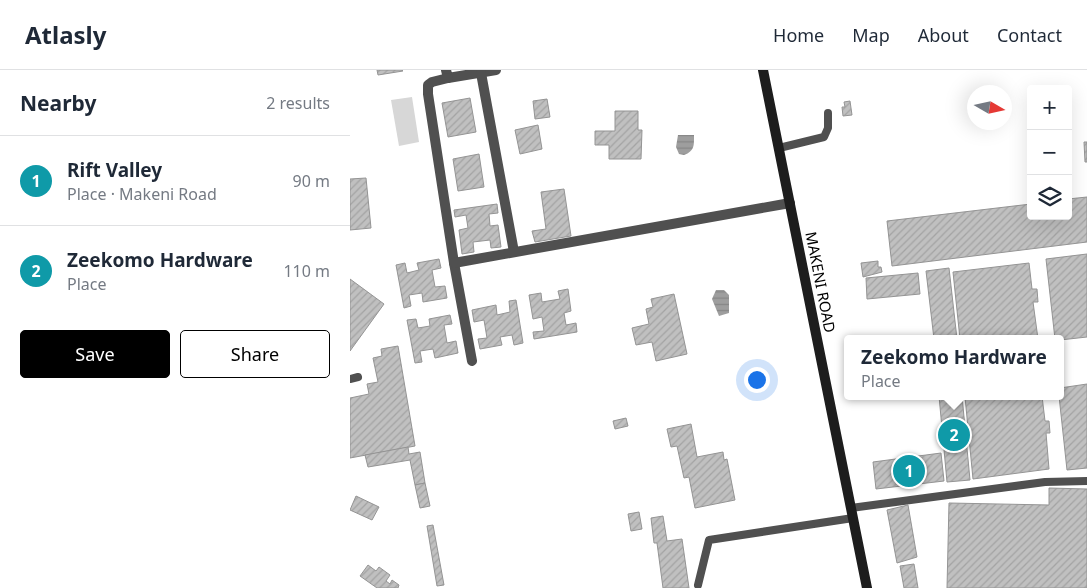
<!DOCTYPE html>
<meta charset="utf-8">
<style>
:root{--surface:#fff;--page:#f6f6f7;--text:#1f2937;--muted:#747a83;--line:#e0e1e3;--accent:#000}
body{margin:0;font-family:"Noto Sans",sans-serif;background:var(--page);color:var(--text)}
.controls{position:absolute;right:15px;top:15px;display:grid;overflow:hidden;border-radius:5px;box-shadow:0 5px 20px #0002}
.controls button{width:45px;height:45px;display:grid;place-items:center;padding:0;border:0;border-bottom:1px solid var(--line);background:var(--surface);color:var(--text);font:25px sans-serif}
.compass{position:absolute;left:617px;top:15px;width:45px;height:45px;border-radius:50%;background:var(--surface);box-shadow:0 5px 20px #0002;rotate:99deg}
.you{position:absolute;left:406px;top:309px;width:18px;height:18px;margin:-12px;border:4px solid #fff;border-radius:50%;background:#1a73e8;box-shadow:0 0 0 8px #1a73e833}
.badge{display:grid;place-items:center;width:32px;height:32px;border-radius:50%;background:var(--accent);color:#fff;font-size:16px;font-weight:700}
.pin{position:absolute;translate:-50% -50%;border:2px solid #fff;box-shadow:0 1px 5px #0006}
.popup{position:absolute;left:494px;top:265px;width:220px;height:65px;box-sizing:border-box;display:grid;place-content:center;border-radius:5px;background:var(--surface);filter:drop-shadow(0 1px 4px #0005);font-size:16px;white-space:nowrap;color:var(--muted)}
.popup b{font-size:19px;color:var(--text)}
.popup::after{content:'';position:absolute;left:50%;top:100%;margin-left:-10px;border:10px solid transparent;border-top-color:var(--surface)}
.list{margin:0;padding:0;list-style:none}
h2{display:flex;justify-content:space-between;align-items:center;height:65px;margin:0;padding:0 20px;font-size:21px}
h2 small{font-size:16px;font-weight:400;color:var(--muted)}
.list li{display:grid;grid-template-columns:32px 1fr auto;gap:15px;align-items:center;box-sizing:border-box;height:90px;padding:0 20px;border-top:1px solid var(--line)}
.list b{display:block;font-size:19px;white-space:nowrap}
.list p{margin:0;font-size:16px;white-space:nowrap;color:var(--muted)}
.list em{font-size:16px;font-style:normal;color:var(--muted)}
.actions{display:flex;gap:10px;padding:15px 20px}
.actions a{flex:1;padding:11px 0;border:1px solid var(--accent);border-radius:5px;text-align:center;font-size:18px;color:var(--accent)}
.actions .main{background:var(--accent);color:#fff}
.icon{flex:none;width:28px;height:28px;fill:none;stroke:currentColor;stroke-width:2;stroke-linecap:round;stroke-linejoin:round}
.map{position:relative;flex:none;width:737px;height:518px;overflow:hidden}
header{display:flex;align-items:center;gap:30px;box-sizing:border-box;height:70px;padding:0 25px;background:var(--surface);border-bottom:1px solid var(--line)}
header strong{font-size:24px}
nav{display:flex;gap:28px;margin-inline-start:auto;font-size:18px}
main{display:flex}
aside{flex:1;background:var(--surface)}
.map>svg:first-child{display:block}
.garden{fill:#d7d7d7}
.water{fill:url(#water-rules)}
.building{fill:url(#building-hatch);stroke:#949494}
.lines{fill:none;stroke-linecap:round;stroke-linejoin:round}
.service{stroke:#505050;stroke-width:8}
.minor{stroke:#505050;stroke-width:10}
.secondary{stroke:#1d1d1d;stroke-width:10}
.labels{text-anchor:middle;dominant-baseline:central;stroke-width:5;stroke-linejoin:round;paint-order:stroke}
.street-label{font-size:15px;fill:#000;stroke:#fff}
</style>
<header>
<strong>Atlasly</strong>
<nav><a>Home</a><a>Map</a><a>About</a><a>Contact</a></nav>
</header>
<main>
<aside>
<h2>Nearby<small>2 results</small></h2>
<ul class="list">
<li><span class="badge" style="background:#0f9aa8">1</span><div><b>Rift Valley</b><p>Place · Makeni Road</p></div><em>90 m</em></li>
<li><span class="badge" style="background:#0f9aa8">2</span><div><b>Zeekomo Hardware</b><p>Place</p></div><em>110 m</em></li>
</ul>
<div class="actions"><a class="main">Save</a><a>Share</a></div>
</aside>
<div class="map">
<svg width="737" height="518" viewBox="0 0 737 518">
<defs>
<pattern id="water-rules" width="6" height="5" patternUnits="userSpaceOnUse" patternTransform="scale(1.25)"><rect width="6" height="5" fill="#9e9e9e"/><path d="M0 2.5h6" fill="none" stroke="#868686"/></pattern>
<pattern id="building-hatch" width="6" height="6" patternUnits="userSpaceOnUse" patternTransform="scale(1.25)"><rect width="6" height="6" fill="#c0c0c0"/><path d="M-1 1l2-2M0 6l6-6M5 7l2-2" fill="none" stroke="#a3a3a3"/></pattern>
</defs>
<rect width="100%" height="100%" fill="#fff"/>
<path class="garden" d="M62,27L69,72L49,76L41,30Z"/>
<g class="water">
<path d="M328,65H344C344,75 345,81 334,85L329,84L326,77Z"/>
<path d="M366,220H374L379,225V243L369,246L362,229Z"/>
</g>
<g class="building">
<path d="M27,0H52L53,1L28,5Z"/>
<path d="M120,28L126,62L98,67L92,33Z"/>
<path d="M197,29L200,47L185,49L183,31Z"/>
<path d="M500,31L502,45L493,46L492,37H495L494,32Z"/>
<path d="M265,41H288V60H292L291,89H259V75H245V61H265Z"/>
<path d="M188,55L192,79L170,84L165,60Z"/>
<path d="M734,72H737V92H735Z"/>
<path d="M129,84L134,117L108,121L103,89Z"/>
<path d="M16,108L21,158L0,160V109Z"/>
<path d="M214,119L221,166L185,172L182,161L196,159L191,122Z"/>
<path d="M737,127V172L542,196L537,151L681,134V146H718V129Z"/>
<path d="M147,134L148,143L139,144L140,156L148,155L151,177L141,178L140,170L123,172L124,182L112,184L109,160L118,158L116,145L105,147L104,140Z"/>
<path d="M737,184V267L710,270V269H705L696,189Z"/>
<path d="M89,189L91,198L82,200L85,217L95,216L97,228L73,232L72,223L59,225L61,236L54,238L46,195L55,193L57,203L69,200L67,193Z"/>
<path d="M528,191V197H531L532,202L513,207L511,193Z"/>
<path d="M679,193L682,219H687L688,232H683L688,269H610L603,202Z"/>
<path d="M599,198L607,269H584L576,201Z"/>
<path d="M568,203L570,224L517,229L516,208Z"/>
<path d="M0,209L34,234L0,281Z"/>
<path d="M218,219L221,241L214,243L216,255L226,253L227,262L184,269L183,262L194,261L192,247L183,249L179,225L191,223L192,232L210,229L208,221Z"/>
<path d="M324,224L337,284L306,291L302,272L286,275L282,258L299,254L296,239L303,237L301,229Z"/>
<path d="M166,230L173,273L164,275L162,265L150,267L152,275L130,279L128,269L137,268L134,250L124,252L122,240L146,235L147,245L160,242L159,231Z"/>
<path d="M100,245L102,254L94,255L97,273L106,271L108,283L85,288L83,279L70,281L72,292L65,293L57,250L66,249L68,258L80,256L79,249Z"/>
<path d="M48,276L65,376L0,388V328L19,324L17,314L28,312L23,288L32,286L31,279Z"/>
<path d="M737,314V398L717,400L709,326L710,318Z"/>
<path d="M589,326H612L620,410L597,412Z"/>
<path d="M622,326H692L695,351H699L700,363H696L699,399L623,409L615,327Z"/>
<path d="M276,348L278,356L265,359L263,351Z"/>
<path d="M341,354L347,387L373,382L374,390L377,389L385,430L345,438L339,407L334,408L327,376L321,377L317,359Z"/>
<path d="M58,377L59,384L70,382L75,413L65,415L60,390L18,397L15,385Z"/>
<path d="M591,383L594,411L526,419L523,392Z"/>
<path d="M75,413L80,436L70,438L65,415Z"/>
<path d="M699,418L737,419V518H597L599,433L699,435Z"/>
<path d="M6,426L29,437L22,450L0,440Z"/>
<path d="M558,435L567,487L547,493L537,440Z"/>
<path d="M289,442L292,459L281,461L278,444Z"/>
<path d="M313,446L317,471L332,469L339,518H313L307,473H304L301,448Z"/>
<path d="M83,455L94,515L87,516L77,456Z"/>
<path d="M564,494L568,518H554L550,496Z"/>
<path d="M18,495L26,501L29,497L40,505L36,511L40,514L42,510L49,515L48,518H27L10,506Z"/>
</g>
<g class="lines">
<g class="service">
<path d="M429,78L474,67L478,58V43"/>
<path d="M0,309L8,307"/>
<path d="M501,438L695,412L737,411"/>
<path d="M348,515L359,470L503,448"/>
</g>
<g class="minor">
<path d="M96,0L98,8L146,0"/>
<path d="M131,3L164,182"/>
<path d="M98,8L82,12L78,15V24L104,193L122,291"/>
<path d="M104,193L440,133"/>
</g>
<path class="secondary" d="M413,0L517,518"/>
</g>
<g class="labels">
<g class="street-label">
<text transform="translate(471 212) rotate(79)">MAKENI ROAD</text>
</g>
</g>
</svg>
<div class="controls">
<button>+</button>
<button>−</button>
<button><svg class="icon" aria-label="layers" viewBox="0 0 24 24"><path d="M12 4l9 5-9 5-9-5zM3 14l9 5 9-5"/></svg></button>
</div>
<svg class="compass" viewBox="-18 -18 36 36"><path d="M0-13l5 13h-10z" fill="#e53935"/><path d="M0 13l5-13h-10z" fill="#747a83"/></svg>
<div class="you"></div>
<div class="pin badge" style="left:559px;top:401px;background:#0f9aa8">1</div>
<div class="pin badge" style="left:604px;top:365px;background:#0f9aa8">2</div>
<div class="popup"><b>Zeekomo Hardware</b>Place</div>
</div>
</main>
